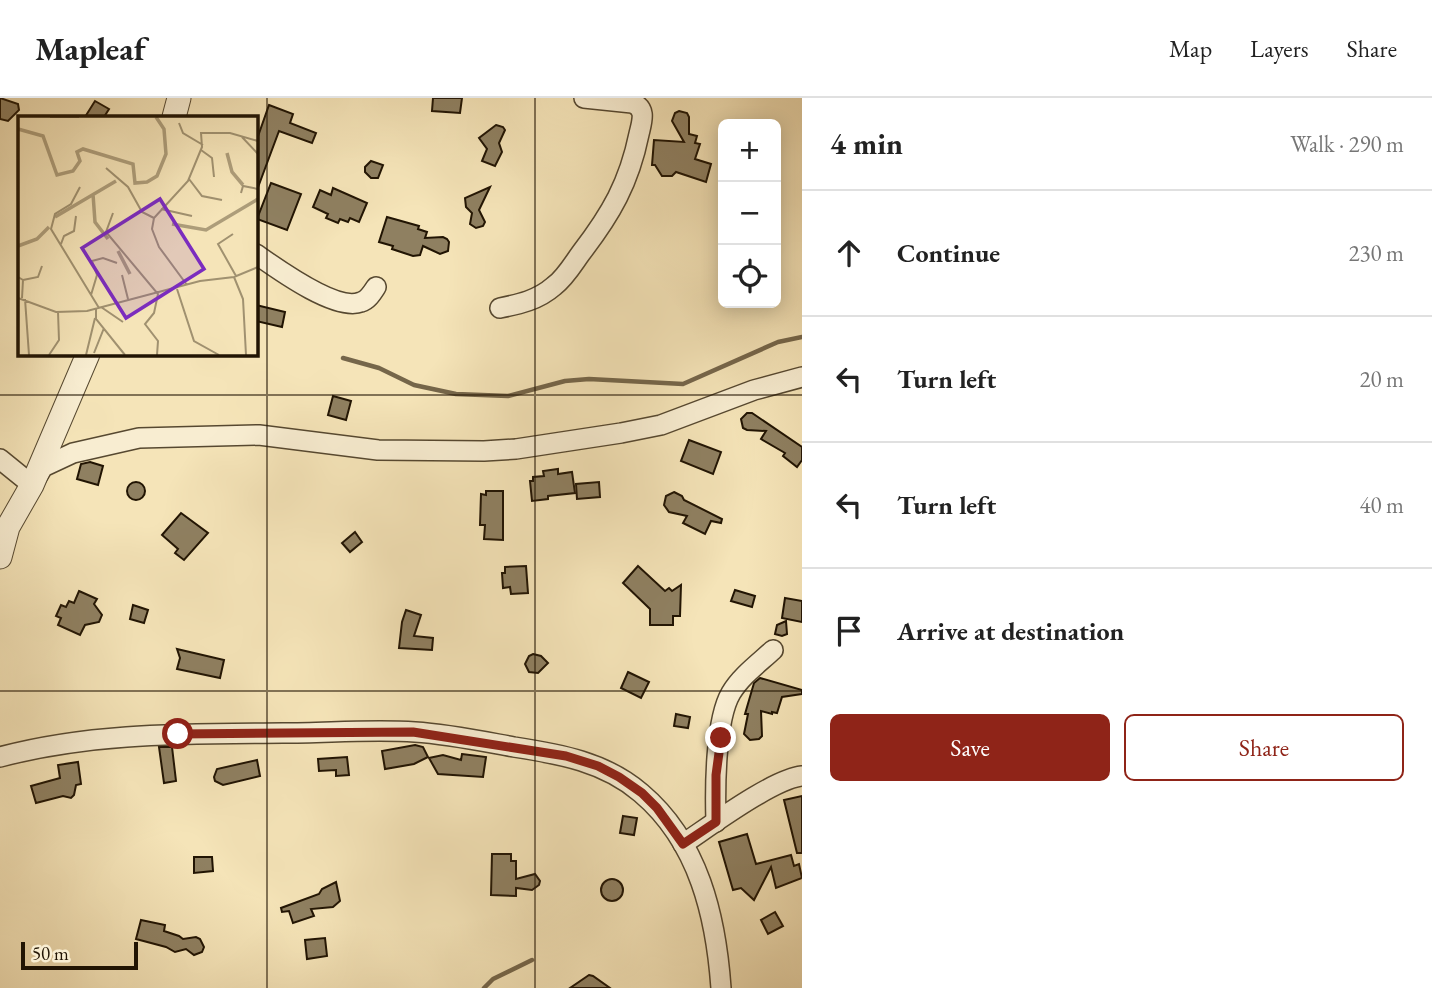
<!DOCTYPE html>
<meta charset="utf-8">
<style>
:root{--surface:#fff;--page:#f2f2f2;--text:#222;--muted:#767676;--line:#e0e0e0;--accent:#8f2418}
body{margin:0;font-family:"EB Garamond",serif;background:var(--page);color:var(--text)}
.controls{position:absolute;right:21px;top:21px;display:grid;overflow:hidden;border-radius:10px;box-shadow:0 4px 18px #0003}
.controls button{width:63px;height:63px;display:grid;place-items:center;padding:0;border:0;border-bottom:2px solid var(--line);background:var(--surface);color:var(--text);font:35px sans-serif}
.scale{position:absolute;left:21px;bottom:18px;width:117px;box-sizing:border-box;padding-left:7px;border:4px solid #211403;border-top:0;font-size:19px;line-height:24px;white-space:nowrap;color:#211403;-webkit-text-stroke:5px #f8edd1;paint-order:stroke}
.stop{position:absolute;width:21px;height:21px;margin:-16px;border:5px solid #8f2418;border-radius:50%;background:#fff}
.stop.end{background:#8f2418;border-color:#fff;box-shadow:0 2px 7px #0008}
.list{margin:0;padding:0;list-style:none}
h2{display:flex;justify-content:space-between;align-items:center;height:91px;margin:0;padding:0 28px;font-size:30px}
h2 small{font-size:23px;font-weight:400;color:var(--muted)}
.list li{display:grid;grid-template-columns:46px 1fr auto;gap:21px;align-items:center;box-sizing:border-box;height:126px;padding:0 28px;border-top:2px solid var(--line)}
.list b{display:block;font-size:26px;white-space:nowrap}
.list em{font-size:23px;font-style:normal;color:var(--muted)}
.actions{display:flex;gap:14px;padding:21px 28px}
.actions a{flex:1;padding:16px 0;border:2px solid var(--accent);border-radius:10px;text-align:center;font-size:24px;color:var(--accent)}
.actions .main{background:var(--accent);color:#fff}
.icon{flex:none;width:38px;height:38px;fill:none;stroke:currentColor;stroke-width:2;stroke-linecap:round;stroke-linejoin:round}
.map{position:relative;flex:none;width:802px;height:890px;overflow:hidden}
header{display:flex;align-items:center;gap:42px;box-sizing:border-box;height:98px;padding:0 35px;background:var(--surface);border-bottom:2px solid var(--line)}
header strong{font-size:33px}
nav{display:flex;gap:38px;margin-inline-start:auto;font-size:24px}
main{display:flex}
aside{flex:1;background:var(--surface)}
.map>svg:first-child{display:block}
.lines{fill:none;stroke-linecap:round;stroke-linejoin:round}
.stream{stroke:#75664a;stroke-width:4.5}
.building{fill:#8f8061;stroke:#211403;stroke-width:2}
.minor-casing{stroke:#564830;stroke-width:22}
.tertiary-casing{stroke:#564830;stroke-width:25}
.minor{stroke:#f8edd1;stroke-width:19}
.tertiary{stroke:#f8edd1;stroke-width:23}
.route{stroke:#8f2418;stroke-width:9}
.grid{fill:none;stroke:#211403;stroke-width:2;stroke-opacity:0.55}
.inset-river{fill:none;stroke:#ad9d7a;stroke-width:3.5}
.inset-road{fill:none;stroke:#a09170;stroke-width:2}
.view{fill:#7b2cbf;fill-opacity:0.15;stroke:#7b2cbf;stroke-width:3.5}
.inset-edge{fill:none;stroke:#211403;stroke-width:3.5}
</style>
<header>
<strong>Mapleaf</strong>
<nav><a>Map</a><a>Layers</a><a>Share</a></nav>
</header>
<main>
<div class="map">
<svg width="802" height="890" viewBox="0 0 802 890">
<rect width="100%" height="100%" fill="#f5e4b8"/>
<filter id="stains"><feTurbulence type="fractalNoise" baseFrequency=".00286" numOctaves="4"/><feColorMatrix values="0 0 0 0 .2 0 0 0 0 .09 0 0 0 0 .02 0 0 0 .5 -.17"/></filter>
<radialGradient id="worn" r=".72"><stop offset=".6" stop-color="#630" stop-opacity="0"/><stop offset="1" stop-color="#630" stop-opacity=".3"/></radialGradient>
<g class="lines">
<g class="stream">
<path d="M343,260L379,270L414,287L456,296L508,298L565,283L589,281L683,286L778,244L802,239"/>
<path d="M484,890L493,881L532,862"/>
</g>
</g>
<g class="building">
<path d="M0,0L18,6L19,12L8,23L0,21Z"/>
<path d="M433,0H462L460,15L432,13Z"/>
<path d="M95,3L109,11L104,19H85Z"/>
<path d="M269,7L293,16L290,25L316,35L312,45L279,33L257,92L256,44Z"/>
<path d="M679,13L687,15L689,19V36L697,38L695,45L700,46L695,61L711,66L706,84L676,74L672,78H662L655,67H652L654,42L684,44L672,23L675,15Z"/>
<path d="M496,27L503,29L505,32L499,45L502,54L495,68L482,63L487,51L479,40Z"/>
<path d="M371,63L383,67L378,80H371L365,74V69Z"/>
<path d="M271,85L301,96L287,132L257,121Z"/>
<path d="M490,89L479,112L485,124L483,128L476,130L470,126L472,115L466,109L465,100Z"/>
<path d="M333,90L367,105L359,124L350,120L348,124L340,121L338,125L326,120L328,116L313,109L320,92L331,97Z"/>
<path d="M387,119L419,128L418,131L427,134L425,140L443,139L447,141L449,144L448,153L440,156L423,148L420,157L413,158L392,151L393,148L379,144Z"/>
<path d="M256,207L285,214L282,229L256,223Z"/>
<path d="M333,298L351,303L346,322L328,317Z"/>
<path d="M747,315H752L802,349V362L797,369L783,358L785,355L761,341L766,333L747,332L743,330L741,321Z"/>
<path d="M689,342L721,354L713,376L681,363Z"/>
<path d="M90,364L103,368L98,387L77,381L81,366Z"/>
<path d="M558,371V376L572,374L575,395L548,398V401L532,403L530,383H533V379L544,378L543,373Z"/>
<path d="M599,384L600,399L577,401L576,386Z"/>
<circle cx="136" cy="393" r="9"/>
<path d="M486,393H503V442L484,441L485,427H480L481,396L486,397Z"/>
<path d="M674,394L682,398L684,402L722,421L721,425L711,423L705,436L683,425L687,418L669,414L664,407L666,398Z"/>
<path d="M181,415L208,435L184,462L175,455L178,451L162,437Z"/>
<path d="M355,434L362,444L350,454L342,445Z"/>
<path d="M526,468L528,495L511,496L510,489L503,490L502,475H505V469Z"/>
<path d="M638,468L665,493L669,490L672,493L681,487L680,518H673V527H650V511L623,485Z"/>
<path d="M735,492L755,498L752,509L731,503Z"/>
<path d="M79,493L97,501L94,506L102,517L99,524L85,527L80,537L58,527L61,520L56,518L61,507L66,509L69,503L74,505Z"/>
<path d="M785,500L802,503V524L782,520Z"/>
<path d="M133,507L148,512L144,525L130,521Z"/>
<path d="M406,512L421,517L414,538L433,540L432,552L399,550L402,524Z"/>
<path d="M786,523L787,536L782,538L775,536L777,527Z"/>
<path d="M177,551L224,562L220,580L177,571L180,560Z"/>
<path d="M533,556L541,558L548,565L538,575L529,574L525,566L529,558Z"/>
<path d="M628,574L649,584L641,600L621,590Z"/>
<path d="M760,580L802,592V596L782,599L777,615L772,614V616L761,613L762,638L759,641L750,642L744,636L748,616H745L754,585Z"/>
<path d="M676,616L690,619L688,630L674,628Z"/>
<path d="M415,647L423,649L428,659L414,666L385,671L382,653Z"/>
<path d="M159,649H172L176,683L164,685Z"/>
<path d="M462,656L486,659L483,679L438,676L429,660L443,657L461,662Z"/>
<path d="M347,659L349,677L336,678V672L319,673L318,661Z"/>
<path d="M257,662L260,678L223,687L215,683L214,679L217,671Z"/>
<path d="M78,664L81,686L76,687L74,697L71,700L63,698L36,705L31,688L60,680L58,667Z"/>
<path d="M802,698V755H797L784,702Z"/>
<path d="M623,718L637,720L634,737L620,735Z"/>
<path d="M747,736L756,766L791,757L794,768L799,766L802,780L776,790L771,769L754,802L741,790L733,792L719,744Z"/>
<path d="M492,756H511V763H516V781L535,776L540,783L539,787L532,792L516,790V798L491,797Z"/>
<path d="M194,759H212L213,773L194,775Z"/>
<circle cx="612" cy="792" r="11"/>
<path d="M336,784L340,803L333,809L311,811L314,818L293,825L289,813L282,814L281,810L319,796L322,791Z"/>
<path d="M775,814L783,828L768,836L761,822Z"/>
<path d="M141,822L165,827L164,833L179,838L183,841L196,839L200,841L204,849L202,854L194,857L186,851L175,854L166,849L136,841Z"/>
<path d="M325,840L327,858L307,861L305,842Z"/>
<path d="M589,877L593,878L610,890H570Z"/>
</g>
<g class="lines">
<g class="minor-casing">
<g id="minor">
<path d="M256,156C276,170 336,214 361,204C368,202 372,195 376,189"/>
<path d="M500,210C520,206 538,202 554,188C565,180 573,166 581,155C611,116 629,85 639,36C642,23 647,10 632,5L584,0"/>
<path d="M0,361L32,387L43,369L73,355L139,340L259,337L378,352L484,353L516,351L621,335L661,327L754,292L802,279"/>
<path d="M0,659C93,634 188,636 283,635C327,635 372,631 415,634C448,636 481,643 514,649C560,656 605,664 641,695C699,744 716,819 721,890"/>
<path d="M716,724C715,692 715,622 731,595C741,578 759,565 773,552"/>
<path d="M683,746C710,728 773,681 802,678"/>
</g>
</g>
<g class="tertiary-casing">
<g id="tertiary">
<path d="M174,19L179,0"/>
<path d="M0,459L8,429L32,387L88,256"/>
</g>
</g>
<use href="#minor" class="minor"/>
<use href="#tertiary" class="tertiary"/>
</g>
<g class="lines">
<path class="route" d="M178,636L413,634L566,658L598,668L619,679L642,695L657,710L683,746L716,724V677L721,640"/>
</g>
<path class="grid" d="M267,0V890M535,0V890M0,297H802M0,593H802"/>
<g transform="translate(18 18)">
<rect width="240" height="240" fill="#f5e4b8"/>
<path class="inset-river" d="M0,13L25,20L39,59L55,55L62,45L59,36L65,33L115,48L117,67L129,66L139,60L148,38L146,13L138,1M209,37L214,56L225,69M75,78L77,106L90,123M37,101L98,65M154,108L188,114L240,83M0,130L19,123L31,111M100,135L112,158"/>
<path class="inset-road" d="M32,1H61M161,7L165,17L185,29M224,21L240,38M183,34L194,42L196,61M88,52L110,71L124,96L136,102M171,63L184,80L204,84M62,71L53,88L37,98L33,113L81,192M223,77L225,70L240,73M143,93L174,100M95,97L88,116L140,178L136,197L127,208L140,225L139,239M215,118L200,128L218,160M43,128L46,120L56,115L58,100M104,159L110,183M0,161L5,164L4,182M216,161L225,183L228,239M5,164L20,161L24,150M169,169L141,131L134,113L136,102L170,65L184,31L183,17H212L240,25M159,173L176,225L201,239M73,179L79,159L74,145L85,142L99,147M0,182L38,196L69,195L182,165L216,161L240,151M7,183L11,239M83,191L105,206M78,193V203L107,239M76,237L86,212M31,239L41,224L40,196M68,239L77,202"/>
<path class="view" d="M142,83L186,153L108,202L64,132Z"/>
<rect width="240" height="240" class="inset-edge"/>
</g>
<rect width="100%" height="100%" filter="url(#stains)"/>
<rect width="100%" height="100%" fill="url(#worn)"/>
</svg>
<div class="controls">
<button>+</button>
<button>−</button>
<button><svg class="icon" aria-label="locate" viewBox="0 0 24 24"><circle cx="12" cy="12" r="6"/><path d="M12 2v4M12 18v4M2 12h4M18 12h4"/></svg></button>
</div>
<div class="scale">50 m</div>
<div class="stop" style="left:178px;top:636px"></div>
<div class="stop end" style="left:721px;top:640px"></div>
</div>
<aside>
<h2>4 min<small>Walk · 290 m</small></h2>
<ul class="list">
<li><svg class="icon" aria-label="ahead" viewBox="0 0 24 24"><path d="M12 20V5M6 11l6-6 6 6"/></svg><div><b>Continue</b></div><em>230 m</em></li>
<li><svg class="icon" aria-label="left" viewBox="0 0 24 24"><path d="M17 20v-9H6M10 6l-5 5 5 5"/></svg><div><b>Turn left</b></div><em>20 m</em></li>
<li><svg class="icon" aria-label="left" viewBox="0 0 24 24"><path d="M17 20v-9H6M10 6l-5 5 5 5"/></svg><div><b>Turn left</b></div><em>40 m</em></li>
<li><svg class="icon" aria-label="arrive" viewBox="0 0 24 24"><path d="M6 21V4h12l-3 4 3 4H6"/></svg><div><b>Arrive at destination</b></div></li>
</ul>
<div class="actions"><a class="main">Save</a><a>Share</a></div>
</aside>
</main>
